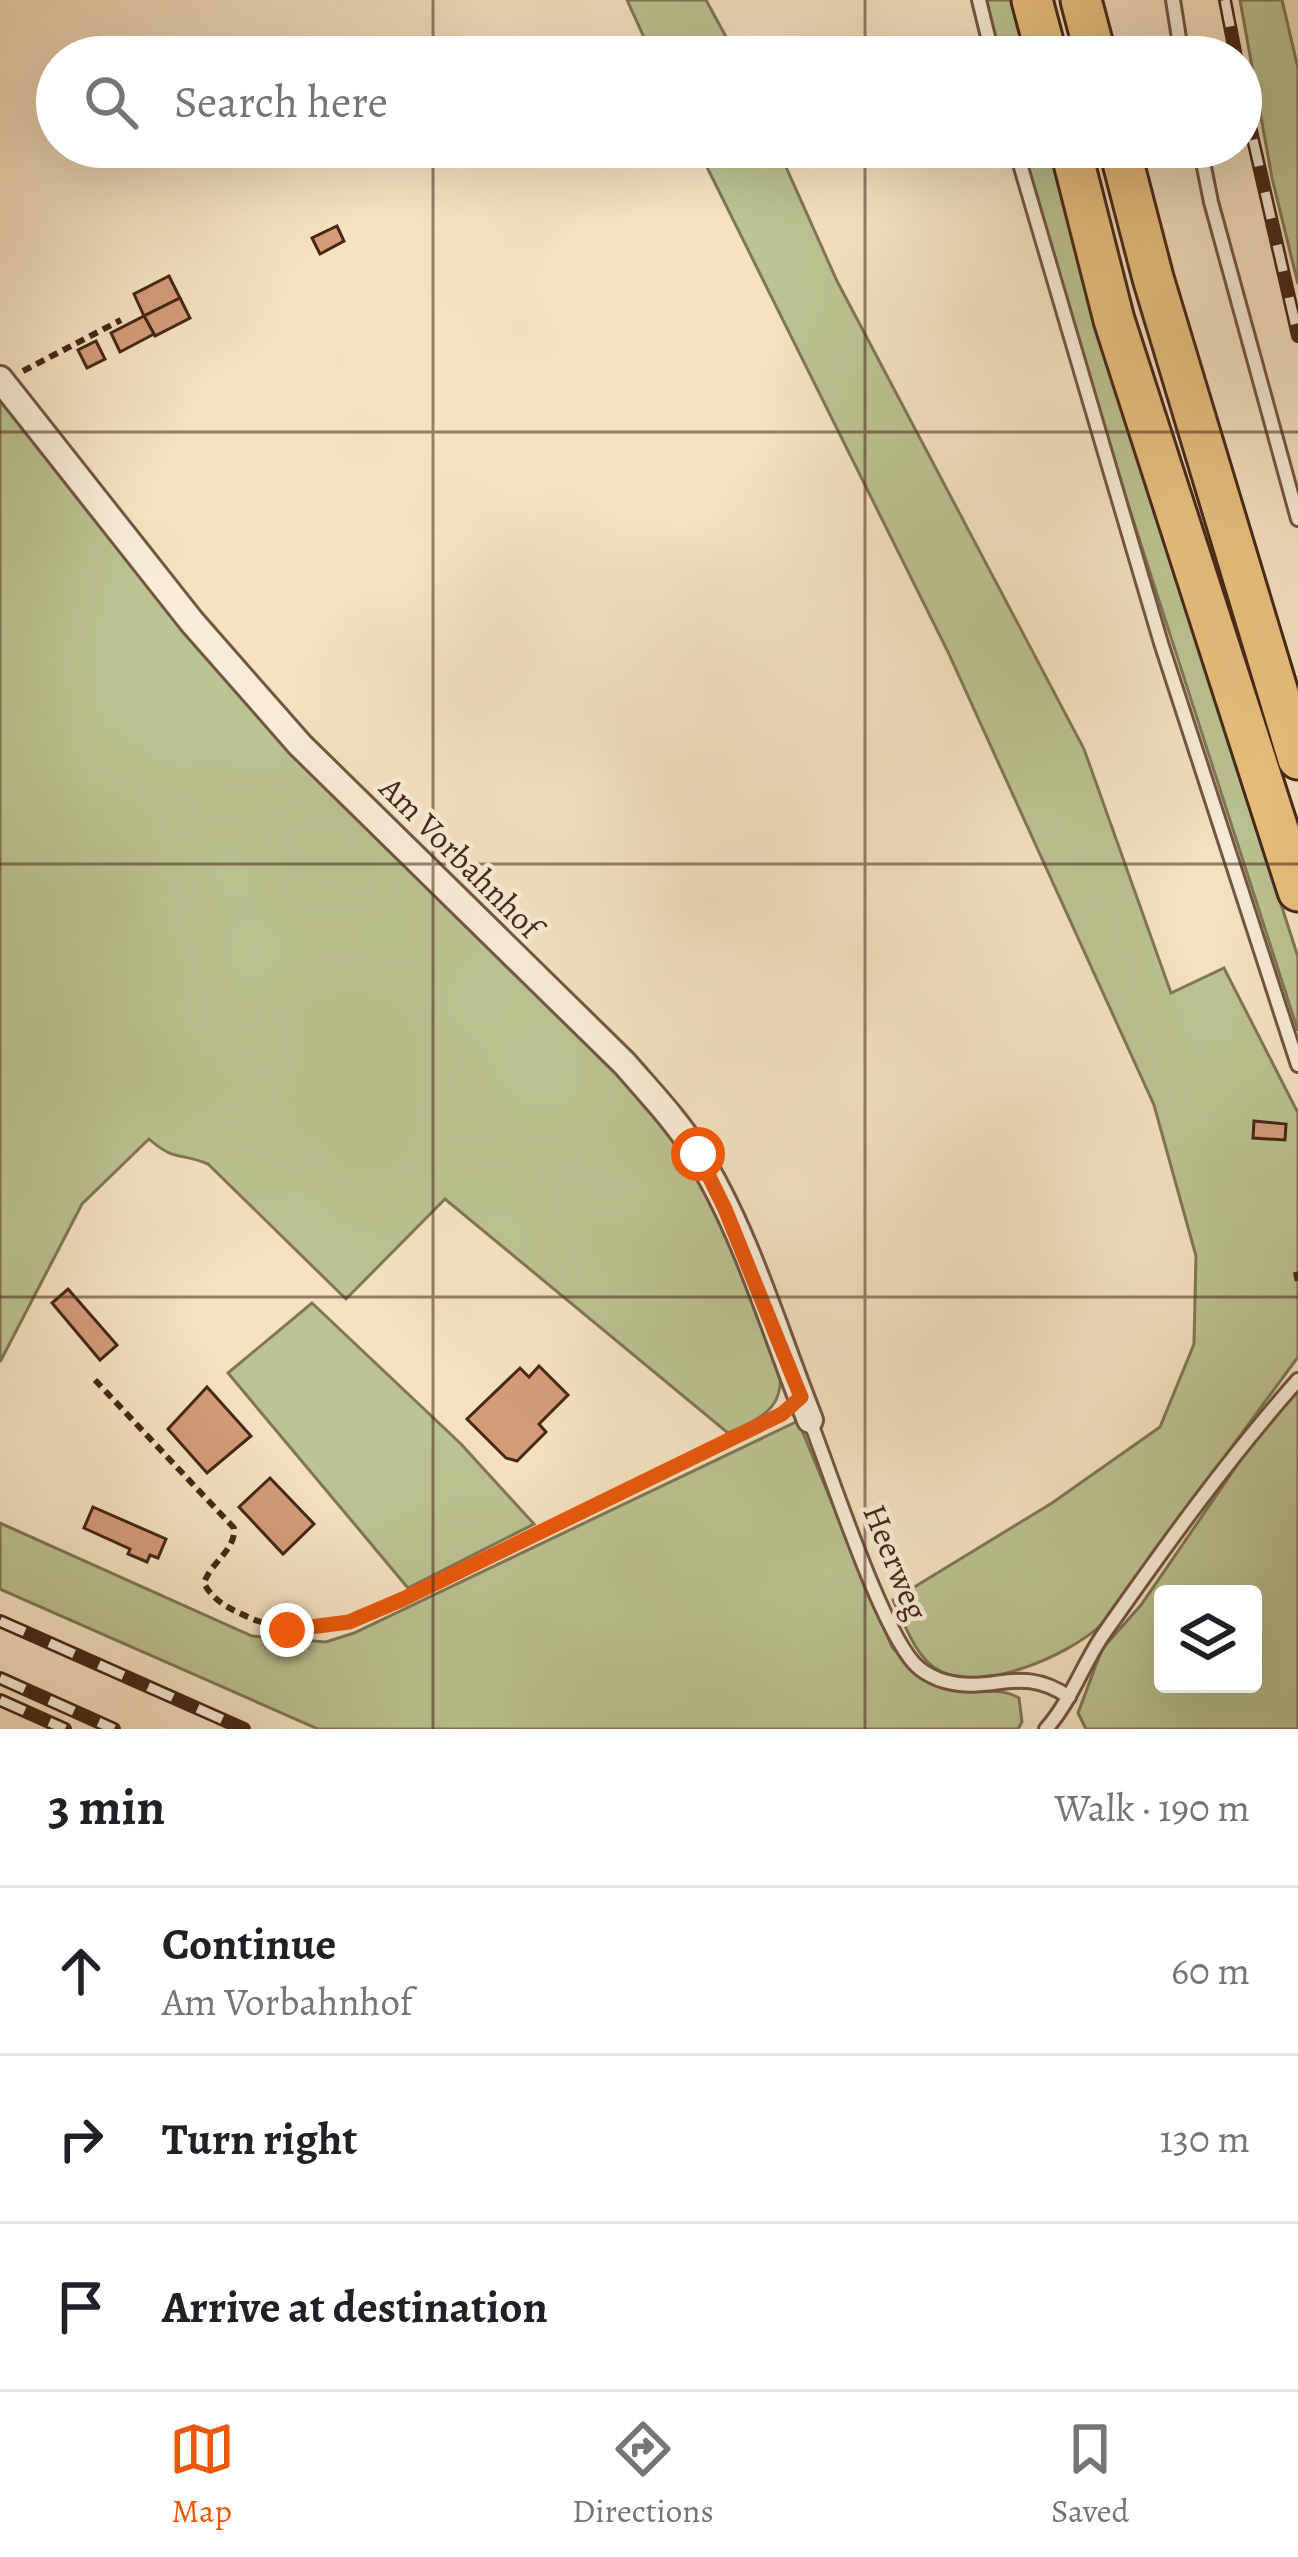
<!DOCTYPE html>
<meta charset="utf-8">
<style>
:root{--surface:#fff;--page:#f6f6f6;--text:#202124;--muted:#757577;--line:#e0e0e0;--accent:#ea580c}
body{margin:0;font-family:Alegreya,serif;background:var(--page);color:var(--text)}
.controls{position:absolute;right:36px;bottom:36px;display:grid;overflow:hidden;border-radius:12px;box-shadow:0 12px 48px #0002}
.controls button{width:108px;height:108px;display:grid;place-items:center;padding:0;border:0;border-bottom:3px solid var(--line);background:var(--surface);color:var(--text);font:60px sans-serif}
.stop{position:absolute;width:36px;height:36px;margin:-27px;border:9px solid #ea580c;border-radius:50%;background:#fff}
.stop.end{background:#ea580c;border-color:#fff;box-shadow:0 3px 12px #0008}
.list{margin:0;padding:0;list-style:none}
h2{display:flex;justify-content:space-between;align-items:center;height:156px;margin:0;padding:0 48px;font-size:51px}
h2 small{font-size:39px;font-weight:400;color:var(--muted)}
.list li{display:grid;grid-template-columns:78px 1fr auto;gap:36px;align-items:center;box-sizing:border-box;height:168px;padding:0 48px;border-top:3px solid var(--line)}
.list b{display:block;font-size:45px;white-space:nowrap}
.list p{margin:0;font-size:39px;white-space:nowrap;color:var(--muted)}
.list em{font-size:39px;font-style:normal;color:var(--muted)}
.icon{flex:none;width:66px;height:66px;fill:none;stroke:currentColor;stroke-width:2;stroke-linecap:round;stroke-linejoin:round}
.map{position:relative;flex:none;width:1298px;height:1729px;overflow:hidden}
.search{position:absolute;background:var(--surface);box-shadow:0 12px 48px #0002;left:36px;right:36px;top:36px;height:132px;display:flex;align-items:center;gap:30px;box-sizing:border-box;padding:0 42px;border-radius:66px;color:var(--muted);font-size:45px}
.sheet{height:660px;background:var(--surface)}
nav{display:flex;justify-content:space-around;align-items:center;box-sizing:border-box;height:168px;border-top:3px solid var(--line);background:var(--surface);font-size:33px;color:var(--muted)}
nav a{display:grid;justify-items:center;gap:6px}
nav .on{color:var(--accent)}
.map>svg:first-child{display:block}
.green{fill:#bcc392;stroke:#817655;stroke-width:3;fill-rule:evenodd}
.building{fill:#d59c7a;stroke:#462818;stroke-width:3}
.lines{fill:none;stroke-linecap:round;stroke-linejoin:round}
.service-casing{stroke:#725642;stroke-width:18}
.minor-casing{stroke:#725642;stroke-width:30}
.primary-casing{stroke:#462818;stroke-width:45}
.path{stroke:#462818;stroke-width:6;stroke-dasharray:9 6;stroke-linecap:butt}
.service{stroke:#f8ecd7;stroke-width:12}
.minor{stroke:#f8ecd7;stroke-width:24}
.primary{stroke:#eac180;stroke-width:39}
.rail-casing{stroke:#462818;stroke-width:14}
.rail{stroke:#f8ecd7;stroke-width:9;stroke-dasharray:27;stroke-linecap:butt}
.route{stroke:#ea580c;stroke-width:15}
.grid{fill:none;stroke:#462818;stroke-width:3;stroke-opacity:0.55}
.labels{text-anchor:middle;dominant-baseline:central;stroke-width:9;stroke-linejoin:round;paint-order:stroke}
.street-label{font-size:33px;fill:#462818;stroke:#f8ecd7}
</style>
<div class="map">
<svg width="1298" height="1729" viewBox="0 0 1298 1729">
<rect width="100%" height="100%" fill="#f5e2c1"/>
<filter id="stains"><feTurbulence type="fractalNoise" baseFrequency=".00167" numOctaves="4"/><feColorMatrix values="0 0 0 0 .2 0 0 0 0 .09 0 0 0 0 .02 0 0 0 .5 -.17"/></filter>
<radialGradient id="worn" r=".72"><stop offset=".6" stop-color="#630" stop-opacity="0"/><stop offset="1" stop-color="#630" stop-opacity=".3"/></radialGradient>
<g class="green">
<path d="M627,0H706L737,57H653Z"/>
<path d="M986,0H1014L1029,57H1000Z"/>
<path d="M1240,0H1282L1298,68V284L1272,178Z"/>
<path d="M697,147H777L837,281L1084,749L1171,993L1224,968L1298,1113V1357L1100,1626C1068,1655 984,1693 940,1671C916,1659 904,1623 893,1600L1052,1503L1160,1427L1194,1344L1196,1256L1154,1105L948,652Z"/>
<path d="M1021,147H1052L1158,521L1298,957V1031L1064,306Z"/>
<path d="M0,396L186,626L620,1070L668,1125L719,1211L779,1358C786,1406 769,1415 728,1433L445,1199L346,1299L208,1164C180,1152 175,1162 149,1139L82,1204L0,1362Z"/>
<path d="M312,1303L461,1444L534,1524L408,1588L228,1373Z"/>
<path d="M1298,1391V1729H1086L1078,1713L1102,1649L1141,1605L1253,1442ZM1163,1594H1253V1684H1163Z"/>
<path d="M798,1421L892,1647C915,1674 936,1690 973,1691C990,1692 1004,1689 1019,1698L1022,1722L1018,1729H318L0,1589V1523L252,1636L326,1642L354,1633Z"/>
</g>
<g class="building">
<path d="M337,226L344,241L320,254L312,238Z"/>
<path d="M169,276L180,298L144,316L134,294Z"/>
<path d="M180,298L190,318L155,336L144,316Z"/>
<path d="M144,316L154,334L120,352L111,333Z"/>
<path d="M96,341L105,359L87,368L78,350Z"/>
<path d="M1254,1121L1286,1124L1285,1140L1253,1138Z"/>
<path d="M68,1289L117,1345L100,1360L52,1303Z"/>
<path d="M539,1366L568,1395L539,1424L546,1432L517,1461L506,1458L467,1419L520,1368L529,1377Z"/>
<path d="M207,1387L251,1436L207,1473L168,1429Z"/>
<path d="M270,1478L314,1524L283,1554L239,1507Z"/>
<path d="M93,1507L166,1539L158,1558L150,1555L147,1562L128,1554L130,1549L84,1528Z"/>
</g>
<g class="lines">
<g class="service-casing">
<g id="service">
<path d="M979,0L993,57"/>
<path d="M1173,0L1182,57"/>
<path d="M1015,147L1161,643L1298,1065"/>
<path d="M1200,147L1211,202L1298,519"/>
<path d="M810,1421C830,1471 884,1640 919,1668C925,1673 936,1679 944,1681C994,1695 1019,1663 1069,1697"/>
<path d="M1046,1729C1071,1701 1082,1666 1103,1635C1164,1548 1227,1460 1298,1380"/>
</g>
</g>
<g class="minor-casing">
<path id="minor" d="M0,379L192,622L300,745L625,1064C650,1093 676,1120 696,1152C746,1231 775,1333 810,1420"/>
</g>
<g class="primary-casing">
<g id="primary">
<path d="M1032,0L1047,57"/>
<path d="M1081,0L1096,57"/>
<path d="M1070,147L1114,320L1298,891"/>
<path d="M1119,147L1153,278L1298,759"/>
</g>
</g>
<g class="path">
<path d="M23,371L121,320"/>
<path d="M1296,1272L1298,1282"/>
<path d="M95,1380L234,1528C236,1550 211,1562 204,1583C213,1601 230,1609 248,1617C303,1642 351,1621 403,1599L779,1416"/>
</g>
<use href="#service" class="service"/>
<use href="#minor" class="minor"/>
<use href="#primary" class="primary"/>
<g class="rail-casing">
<g id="rail">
<path d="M1225,0L1236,57"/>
<path d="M1241,87L1298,336"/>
<path d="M0,1621L244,1729"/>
<path d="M0,1678L114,1729"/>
<path d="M0,1700L65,1729"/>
</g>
</g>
<use href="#rail" class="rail"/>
</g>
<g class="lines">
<path class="route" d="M287,1630L349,1622L403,1599L782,1414L801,1397L725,1209L698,1154"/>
</g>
<path class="grid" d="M433,0V57M865,0V57M433,147V1729M865,147V1729M0,432H1298M0,864H1298M0,1297H1298"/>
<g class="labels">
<g class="street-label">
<text transform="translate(461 857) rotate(45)">Am Vorbahnhof</text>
<text transform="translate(896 1562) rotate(68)">Heerweg</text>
</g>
</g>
<rect width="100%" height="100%" filter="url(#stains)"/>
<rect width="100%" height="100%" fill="url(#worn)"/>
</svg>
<div class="controls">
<button><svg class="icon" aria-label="layers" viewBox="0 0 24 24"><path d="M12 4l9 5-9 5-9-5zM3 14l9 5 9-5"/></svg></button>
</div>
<div class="stop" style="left:698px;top:1154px"></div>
<div class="stop end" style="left:287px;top:1630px"></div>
<div class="search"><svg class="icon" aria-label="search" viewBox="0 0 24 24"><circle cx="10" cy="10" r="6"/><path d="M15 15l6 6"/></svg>Search here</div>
</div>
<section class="sheet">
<h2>3 min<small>Walk · 190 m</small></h2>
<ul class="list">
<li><svg class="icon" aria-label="ahead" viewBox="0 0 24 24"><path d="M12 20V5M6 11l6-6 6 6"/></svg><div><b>Continue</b><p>Am Vorbahnhof</p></div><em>60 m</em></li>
<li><svg class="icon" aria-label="right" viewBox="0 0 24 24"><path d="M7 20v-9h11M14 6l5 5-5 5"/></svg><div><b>Turn right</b></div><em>130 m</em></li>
<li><svg class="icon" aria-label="arrive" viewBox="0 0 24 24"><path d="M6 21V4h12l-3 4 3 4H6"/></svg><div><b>Arrive at destination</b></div></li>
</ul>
</section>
<nav>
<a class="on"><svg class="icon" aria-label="map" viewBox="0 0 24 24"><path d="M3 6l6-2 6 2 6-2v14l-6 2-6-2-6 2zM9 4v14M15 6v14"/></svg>Map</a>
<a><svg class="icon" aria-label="directions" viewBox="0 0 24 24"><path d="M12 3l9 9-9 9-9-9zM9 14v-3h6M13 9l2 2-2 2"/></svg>Directions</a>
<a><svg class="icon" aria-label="saved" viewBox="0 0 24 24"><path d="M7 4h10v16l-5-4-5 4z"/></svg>Saved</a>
</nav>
